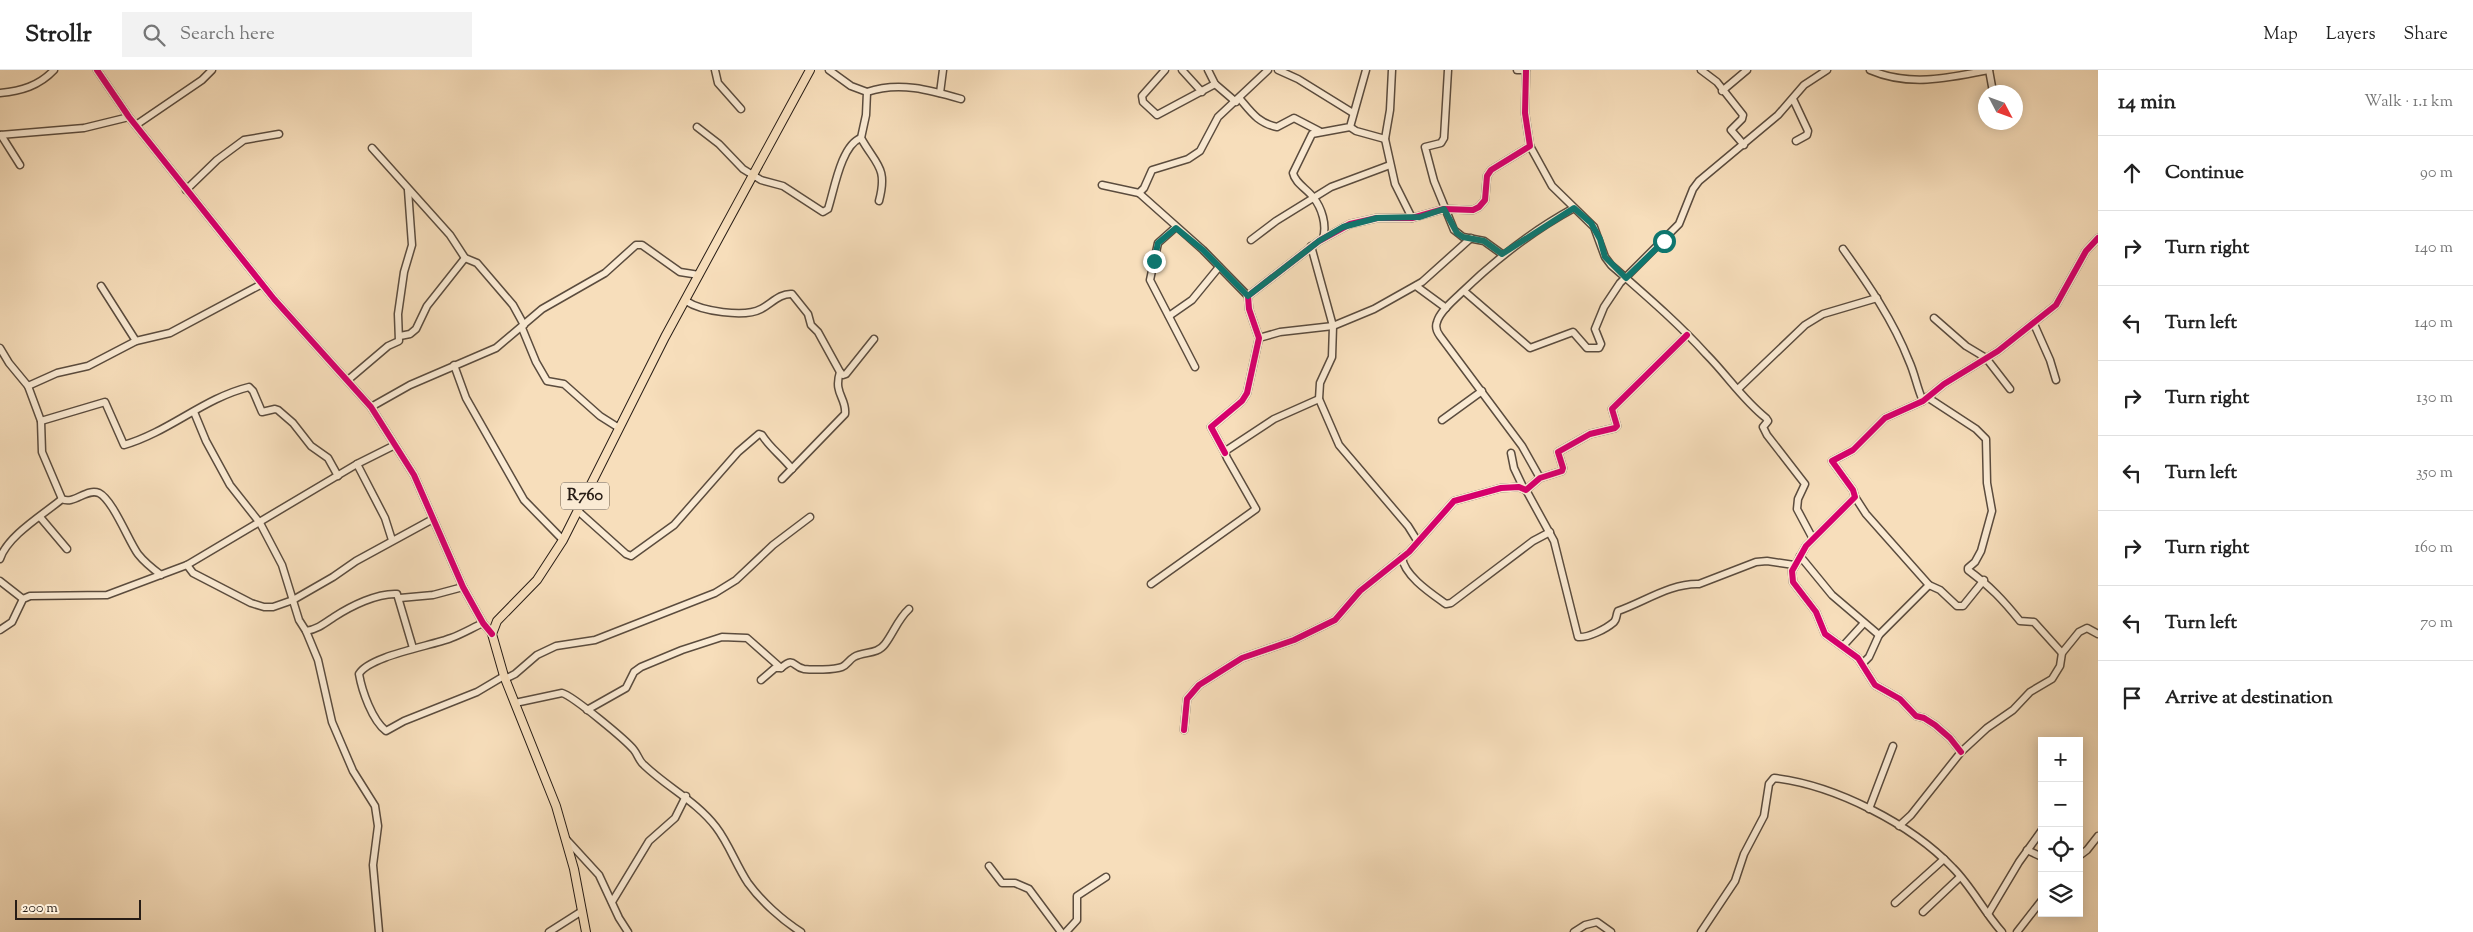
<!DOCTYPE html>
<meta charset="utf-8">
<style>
:root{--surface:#fff;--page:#f2f2f2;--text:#222;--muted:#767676;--line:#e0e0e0}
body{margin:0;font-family:"Sorts Mill Goudy",serif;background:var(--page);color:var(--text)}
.controls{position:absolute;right:15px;bottom:15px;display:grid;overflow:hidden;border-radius:0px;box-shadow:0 2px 12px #0003}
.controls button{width:45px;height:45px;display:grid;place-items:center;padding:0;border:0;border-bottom:1px solid var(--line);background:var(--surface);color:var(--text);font:25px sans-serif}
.compass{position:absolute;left:1978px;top:15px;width:45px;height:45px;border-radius:50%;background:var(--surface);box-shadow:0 2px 12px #0003;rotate:131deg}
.scale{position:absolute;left:15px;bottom:12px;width:126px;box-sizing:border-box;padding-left:5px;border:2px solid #271c15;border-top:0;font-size:14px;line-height:18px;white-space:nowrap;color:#271c15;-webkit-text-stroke:4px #faead3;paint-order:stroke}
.stop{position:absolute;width:15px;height:15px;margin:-11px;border:4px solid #0f766e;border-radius:50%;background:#fff}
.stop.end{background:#0f766e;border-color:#fff;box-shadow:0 1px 5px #0008}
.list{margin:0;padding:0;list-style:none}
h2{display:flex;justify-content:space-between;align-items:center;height:65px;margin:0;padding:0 20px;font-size:21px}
h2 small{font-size:16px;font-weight:400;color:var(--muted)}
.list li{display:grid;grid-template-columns:32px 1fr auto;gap:15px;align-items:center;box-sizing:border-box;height:75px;padding:0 20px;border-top:1px solid var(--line)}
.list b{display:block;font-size:19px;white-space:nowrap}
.list em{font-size:16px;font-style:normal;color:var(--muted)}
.icon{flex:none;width:28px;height:28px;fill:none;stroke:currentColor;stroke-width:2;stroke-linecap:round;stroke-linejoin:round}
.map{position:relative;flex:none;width:2098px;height:862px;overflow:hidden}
header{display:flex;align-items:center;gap:30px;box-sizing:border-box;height:70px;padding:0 25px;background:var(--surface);border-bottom:1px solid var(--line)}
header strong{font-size:24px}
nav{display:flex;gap:28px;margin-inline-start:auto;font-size:18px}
.search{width:350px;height:45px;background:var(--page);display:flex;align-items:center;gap:12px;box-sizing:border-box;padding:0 18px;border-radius:0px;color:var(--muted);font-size:19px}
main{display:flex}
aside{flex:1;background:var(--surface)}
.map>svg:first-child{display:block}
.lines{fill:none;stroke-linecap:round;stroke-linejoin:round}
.minor-casing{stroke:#5b4c3e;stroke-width:9}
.major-casing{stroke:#271c15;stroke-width:10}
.minor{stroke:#faead3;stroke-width:6}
.major{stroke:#f7debb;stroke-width:8}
.cycleway-casing{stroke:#faead3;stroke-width:9}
.cycleway{stroke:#d6006c;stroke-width:6}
.route{stroke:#0f766e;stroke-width:6}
.labels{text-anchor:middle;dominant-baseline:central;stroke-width:4;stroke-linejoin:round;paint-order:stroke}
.shield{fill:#faead3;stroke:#665a4e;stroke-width:1}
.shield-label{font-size:16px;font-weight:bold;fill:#271c15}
</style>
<header>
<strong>Strollr</strong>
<div class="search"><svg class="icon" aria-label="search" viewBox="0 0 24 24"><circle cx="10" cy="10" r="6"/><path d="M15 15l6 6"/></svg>Search here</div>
<nav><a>Map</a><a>Layers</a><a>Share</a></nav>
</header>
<main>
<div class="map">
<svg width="2098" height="862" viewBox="0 0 2098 862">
<rect width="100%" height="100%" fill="#f7debb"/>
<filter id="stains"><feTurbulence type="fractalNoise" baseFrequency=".004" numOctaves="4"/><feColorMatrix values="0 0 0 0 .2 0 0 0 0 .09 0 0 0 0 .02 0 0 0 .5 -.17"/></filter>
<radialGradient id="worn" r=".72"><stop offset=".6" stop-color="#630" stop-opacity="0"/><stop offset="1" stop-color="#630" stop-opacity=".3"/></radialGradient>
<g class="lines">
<g class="minor-casing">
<g id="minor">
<path d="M97,0L129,47L274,229L371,337L414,405L463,517L483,553L492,564"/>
<path d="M715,0L718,13L741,39"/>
<path d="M829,0L851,16L867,22L866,45L861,68C876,95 888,97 879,131"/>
<path d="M1165,0L1142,26L1143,32L1157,45L1215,14"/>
<path d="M1182,0L1202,22"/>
<path d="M1208,0L1215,14L1236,32"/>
<path d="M1278,0L1298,9L1353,43"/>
<path d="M1392,0L1390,40L1385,69L1395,114L1412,148"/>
<path d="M1448,0L1444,68L1441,73L1425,77L1434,111L1454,160L1463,167L1484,171L1502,184"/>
<path d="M1517,0H1526"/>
<path d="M1701,0L1717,12L1743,45L1742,49L1731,60L1744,75"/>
<path d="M1870,0C1909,17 1949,8 1989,0"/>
<path d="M1989,0L1993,22"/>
<path d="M1722,21L1747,0"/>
<path d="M867,22C899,11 930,20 961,29"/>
<path d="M0,23C21,21 39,16 54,0"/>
<path d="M940,23L943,0"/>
<path d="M1240,29C1251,42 1258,53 1277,57L1294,48L1319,61"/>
<path d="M1793,29L1808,61L1807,65L1796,71"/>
<path d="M136,55L202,10L212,0"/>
<path d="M697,57L719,74L743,99L761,110L783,116L823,142L828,139C834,121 841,75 861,68"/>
<path d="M1350,57L1356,61L1385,69"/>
<path d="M0,65L84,58L129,47"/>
<path d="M1,65L20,95"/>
<path d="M1530,76L1552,116L1594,157L1605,187L1611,195C1644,224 1677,252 1706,284C1727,305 1743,330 1766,348L1768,351L1763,357L1767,365L1805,414L1798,429L1797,439L1813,469"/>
<path d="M372,78L450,165L465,188L477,193L513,235L524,255"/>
<path d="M1102,115L1139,123L1144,118L1152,100L1188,89L1200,81L1218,47L1268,0"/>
<path d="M186,120L217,90L244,70L279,64"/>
<path d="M1139,123L1203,180L1248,226"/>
<path d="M1176,157L1158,173L1150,210L1195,297"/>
<path d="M1323,168C1327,155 1322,138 1313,127C1307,119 1295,113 1293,103L1312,64L1350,57L1366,0"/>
<path d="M1251,170L1276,151L1331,117L1390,95"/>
<path d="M1311,176L1333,256L1332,287L1320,313L1319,329L1339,375L1408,456L1418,472"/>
<path d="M1843,179C1868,214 1893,250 1909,291C1915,304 1917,318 1923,331"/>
<path d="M101,216L136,271"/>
<path d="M1416,216L1446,238"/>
<path d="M1464,221L1530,278L1573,262L1587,278H1599L1601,274L1595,259L1604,237L1620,213L1679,154L1693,119L1699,111L1778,45L1804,15L1827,0"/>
<path d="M686,231C701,241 744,248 761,239C771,234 780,223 792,224L808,244L811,255L818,262L840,302C833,324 847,328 845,344L782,409"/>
<path d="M1169,246L1192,230L1219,197"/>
<path d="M1934,248L1966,276L1986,288L2010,319"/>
<path d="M2034,254L2050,290L2056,310"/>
<path d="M522,258L536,292L547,311L564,314L600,346L619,358"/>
<path d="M400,266L410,264L416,259L427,236L465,188"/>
<path d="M1259,268L1280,262L1333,256L1374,239L1422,212L1471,168"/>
<path d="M0,278L9,293L28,316L41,351L42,382L62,429C74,435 86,418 99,423C113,430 129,472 138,484C145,493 153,499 161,505"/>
<path d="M454,295L466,328L524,430L563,470"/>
<path d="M840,302L843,305L846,304L874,269"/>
<path d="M348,310L388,276L399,271L398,244L404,202L412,175L408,120"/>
<path d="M28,316L57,303L88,296L136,271L170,263L262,214"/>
<path d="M1738,319L1805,255L1823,244L1877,228"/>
<path d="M1927,327L1976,359L1986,369L1987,413L1992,441L1981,481L1975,492L1968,498V500C1990,516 2003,530 2020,551L2034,552L2062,583"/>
<path d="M371,337L410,315L496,278L542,239L605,203L636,175H642L680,202L699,205"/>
<path d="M194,342L206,371L230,415L260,453L282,495L299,550L306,561L318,590L332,652L353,701L375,736L378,756L373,795L379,862"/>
<path d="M1442,350L1482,321"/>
<path d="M41,351L105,332L124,375C169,362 204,328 249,317L253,321L262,342L275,339L278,340L293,353L311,376L328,388L338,406"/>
<path d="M1225,383L1211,357L1242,331L1247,323L1259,268L1249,239L1248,226L1319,171L1350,154L1377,148H1412L1444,139L1473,140L1479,137L1485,130L1487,106L1491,100L1530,76L1525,43L1526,0"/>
<path d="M1511,383L1514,398L1524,419"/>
<path d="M357,394L385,448L392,470"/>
<path d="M1540,408L1522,376L1440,266C1437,262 1435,257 1437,252C1440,241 1453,231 1461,223C1496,189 1530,162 1574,138"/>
<path d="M1526,420L1554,471L1578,567C1588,568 1606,559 1614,552C1617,549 1616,545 1618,541C1644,532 1671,513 1699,514L1756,492L1767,491L1794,495"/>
<path d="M1855,427L1866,444L1929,515L1940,520L1957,536H1963L1984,510"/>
<path d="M578,441L626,484L631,486L674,455L738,382L759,364L762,365C770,378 782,386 792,399"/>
<path d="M40,447L67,479"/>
<path d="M1800,486L1832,525L1879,565"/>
<path d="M1402,487C1404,506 1432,524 1446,534L1451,533L1533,471L1550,462"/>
<path d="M0,489C7,466 44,444 62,429"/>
<path d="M187,495L193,503L251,533L264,537H273L293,530L333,507L356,491L433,449"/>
<path d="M0,511L23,529"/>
<path d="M1151,514L1256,439L1227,388L1225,383L1227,380L1274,349L1319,329"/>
<path d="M400,528L433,525L463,517"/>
<path d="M483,553C472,558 462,564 451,568C431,576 369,586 359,604C362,621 372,650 386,661L404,651L477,622L504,606"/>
<path d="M0,560L12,552L23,529L30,526L107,525L187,495L357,394L395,375"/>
<path d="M306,561C318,559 325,553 334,547C351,536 377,523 397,524L413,578"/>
<path d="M1843,576L1864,553"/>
<path d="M1862,594L1869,587L1879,565L1929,515"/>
<path d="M505,609L515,604L537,585L556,576L595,570L715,523L736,510L773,475L810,447"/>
<path d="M761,610L775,598H781C795,586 792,597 804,599C812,600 834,600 842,597C847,595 849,590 854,587C864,581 877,585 885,574C894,562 898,549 909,539"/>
<path d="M515,633L562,623C573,626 626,670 634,680C638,685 639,691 644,695C668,718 696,731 716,757C729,774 736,795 748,813C761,831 782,850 801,862"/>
<path d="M587,640L626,618L634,602L641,597L682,580L722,567L747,568L781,598"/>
<path d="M1184,660L1187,629L1199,615L1242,588L1294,570L1335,550L1360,521L1409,482L1454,431L1501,418L1519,417L1526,420L1540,408L1562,401L1563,398L1558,382L1590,364L1615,358L1617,356L1612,339L1687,265"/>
<path d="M1961,682L1950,668L1935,655L1924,648L1916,646L1900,629L1875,615L1858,588L1825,564L1816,542L1793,512L1792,501L1806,476L1855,427L1853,420L1832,391L1853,380L1885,348L1923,331L1944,314L1998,281L2056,235L2086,181L2098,168"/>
<path d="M1869,739L1893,676"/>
<path d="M1899,756L1911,745L1961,682L1987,658L2013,640L2030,622L2052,609L2060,596L2062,583L2079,562L2087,558L2098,564"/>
<path d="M566,769L599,805L619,848L628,862"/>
<path d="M2027,780L2042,787"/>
<path d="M2079,786L2087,780L2098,766"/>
<path d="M989,796L1002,813H1015L1029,819L1061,862"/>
<path d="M612,832L649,771L675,748L686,726"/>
<path d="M1895,833L1944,789"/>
<path d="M1923,842L1960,807"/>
<path d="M1988,844L2019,792L2042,760"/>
<path d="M549,862L582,841"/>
<path d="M1066,862L1077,850V826L1106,807"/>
<path d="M1574,862L1585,855L1597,852L1611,862"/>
<path d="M1701,862L1735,811L1744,784L1764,746L1769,714L1774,708C1835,715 1911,754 1953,798C1972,817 1984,842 2002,862"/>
<path d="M2017,862L2042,830"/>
</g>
</g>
<g class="major-casing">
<path id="major" d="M586,862L574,799L556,736L504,606L492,564L497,551L537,510L563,470L665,267L810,0"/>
</g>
<use href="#minor" class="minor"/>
<use href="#major" class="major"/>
<g class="cycleway-casing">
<g id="cycleway">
<path d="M97,0L129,47L274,229L371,337L414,405L463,517L483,553L492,564"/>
<path d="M1225,383L1211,357L1242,331L1247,323L1259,268L1249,239L1248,226L1319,171L1350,154L1377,148H1412L1444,139L1473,140L1479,137L1485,130L1487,106L1491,100L1530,76L1525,43L1526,0"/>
<path d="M1184,660L1187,629L1199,615L1242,588L1294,570L1335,550L1360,521L1409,482L1454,431L1501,418L1519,417L1526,420L1540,408L1562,401L1563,398L1558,382L1590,364L1615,358L1617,356L1612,339L1687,265"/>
<path d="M1961,682L1950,668L1935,655L1924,648L1916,646L1900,629L1875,615L1858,588L1825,564L1816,542L1793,512L1792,501L1806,476L1855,427L1853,420L1832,391L1853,380L1885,348L1923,331L1944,314L1998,281L2056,235L2086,181L2098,168"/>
</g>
</g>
<use href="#cycleway" class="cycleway"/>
</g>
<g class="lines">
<path class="route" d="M1154,191L1158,173L1176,158L1203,180L1248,226L1319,171L1343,157L1377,148L1420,147L1444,139L1457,163L1463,167L1484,171L1502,184L1574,138L1591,153L1600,169L1605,187L1626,208L1664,171"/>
</g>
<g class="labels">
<rect class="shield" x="561" y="412.5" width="48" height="27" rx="4"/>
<g class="shield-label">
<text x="585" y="426">R760</text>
</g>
</g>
<rect width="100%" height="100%" filter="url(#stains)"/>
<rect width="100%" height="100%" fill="url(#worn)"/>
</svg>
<div class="controls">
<button>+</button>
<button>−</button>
<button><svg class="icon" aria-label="locate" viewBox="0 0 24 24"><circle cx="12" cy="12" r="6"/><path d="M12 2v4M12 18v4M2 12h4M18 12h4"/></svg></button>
<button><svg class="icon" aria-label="layers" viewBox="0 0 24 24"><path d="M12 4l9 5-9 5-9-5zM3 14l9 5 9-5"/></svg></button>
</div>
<svg class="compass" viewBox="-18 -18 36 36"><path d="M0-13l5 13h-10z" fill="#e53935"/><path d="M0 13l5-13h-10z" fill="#767676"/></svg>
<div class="scale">200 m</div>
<div class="stop" style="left:1664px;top:171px"></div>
<div class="stop end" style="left:1154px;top:191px"></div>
</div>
<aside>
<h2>14 min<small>Walk · 1.1 km</small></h2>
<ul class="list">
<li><svg class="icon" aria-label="ahead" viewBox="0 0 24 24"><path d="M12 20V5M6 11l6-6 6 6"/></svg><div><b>Continue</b></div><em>90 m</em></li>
<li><svg class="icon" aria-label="right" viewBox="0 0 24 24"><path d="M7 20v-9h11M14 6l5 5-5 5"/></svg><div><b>Turn right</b></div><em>140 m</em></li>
<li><svg class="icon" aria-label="left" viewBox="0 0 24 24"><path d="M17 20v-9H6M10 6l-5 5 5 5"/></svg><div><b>Turn left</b></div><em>140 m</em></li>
<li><svg class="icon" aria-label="right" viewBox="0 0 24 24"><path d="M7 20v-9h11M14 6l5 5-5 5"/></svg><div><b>Turn right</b></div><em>130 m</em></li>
<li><svg class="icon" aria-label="left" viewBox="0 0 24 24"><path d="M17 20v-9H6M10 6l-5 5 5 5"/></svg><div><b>Turn left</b></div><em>350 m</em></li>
<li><svg class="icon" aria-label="right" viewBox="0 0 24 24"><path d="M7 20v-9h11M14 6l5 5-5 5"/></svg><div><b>Turn right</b></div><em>160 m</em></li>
<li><svg class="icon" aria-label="left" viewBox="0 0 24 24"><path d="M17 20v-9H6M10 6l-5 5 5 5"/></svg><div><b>Turn left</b></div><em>70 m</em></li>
<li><svg class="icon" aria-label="arrive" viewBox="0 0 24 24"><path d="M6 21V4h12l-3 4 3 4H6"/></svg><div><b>Arrive at destination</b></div></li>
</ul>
</aside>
</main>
